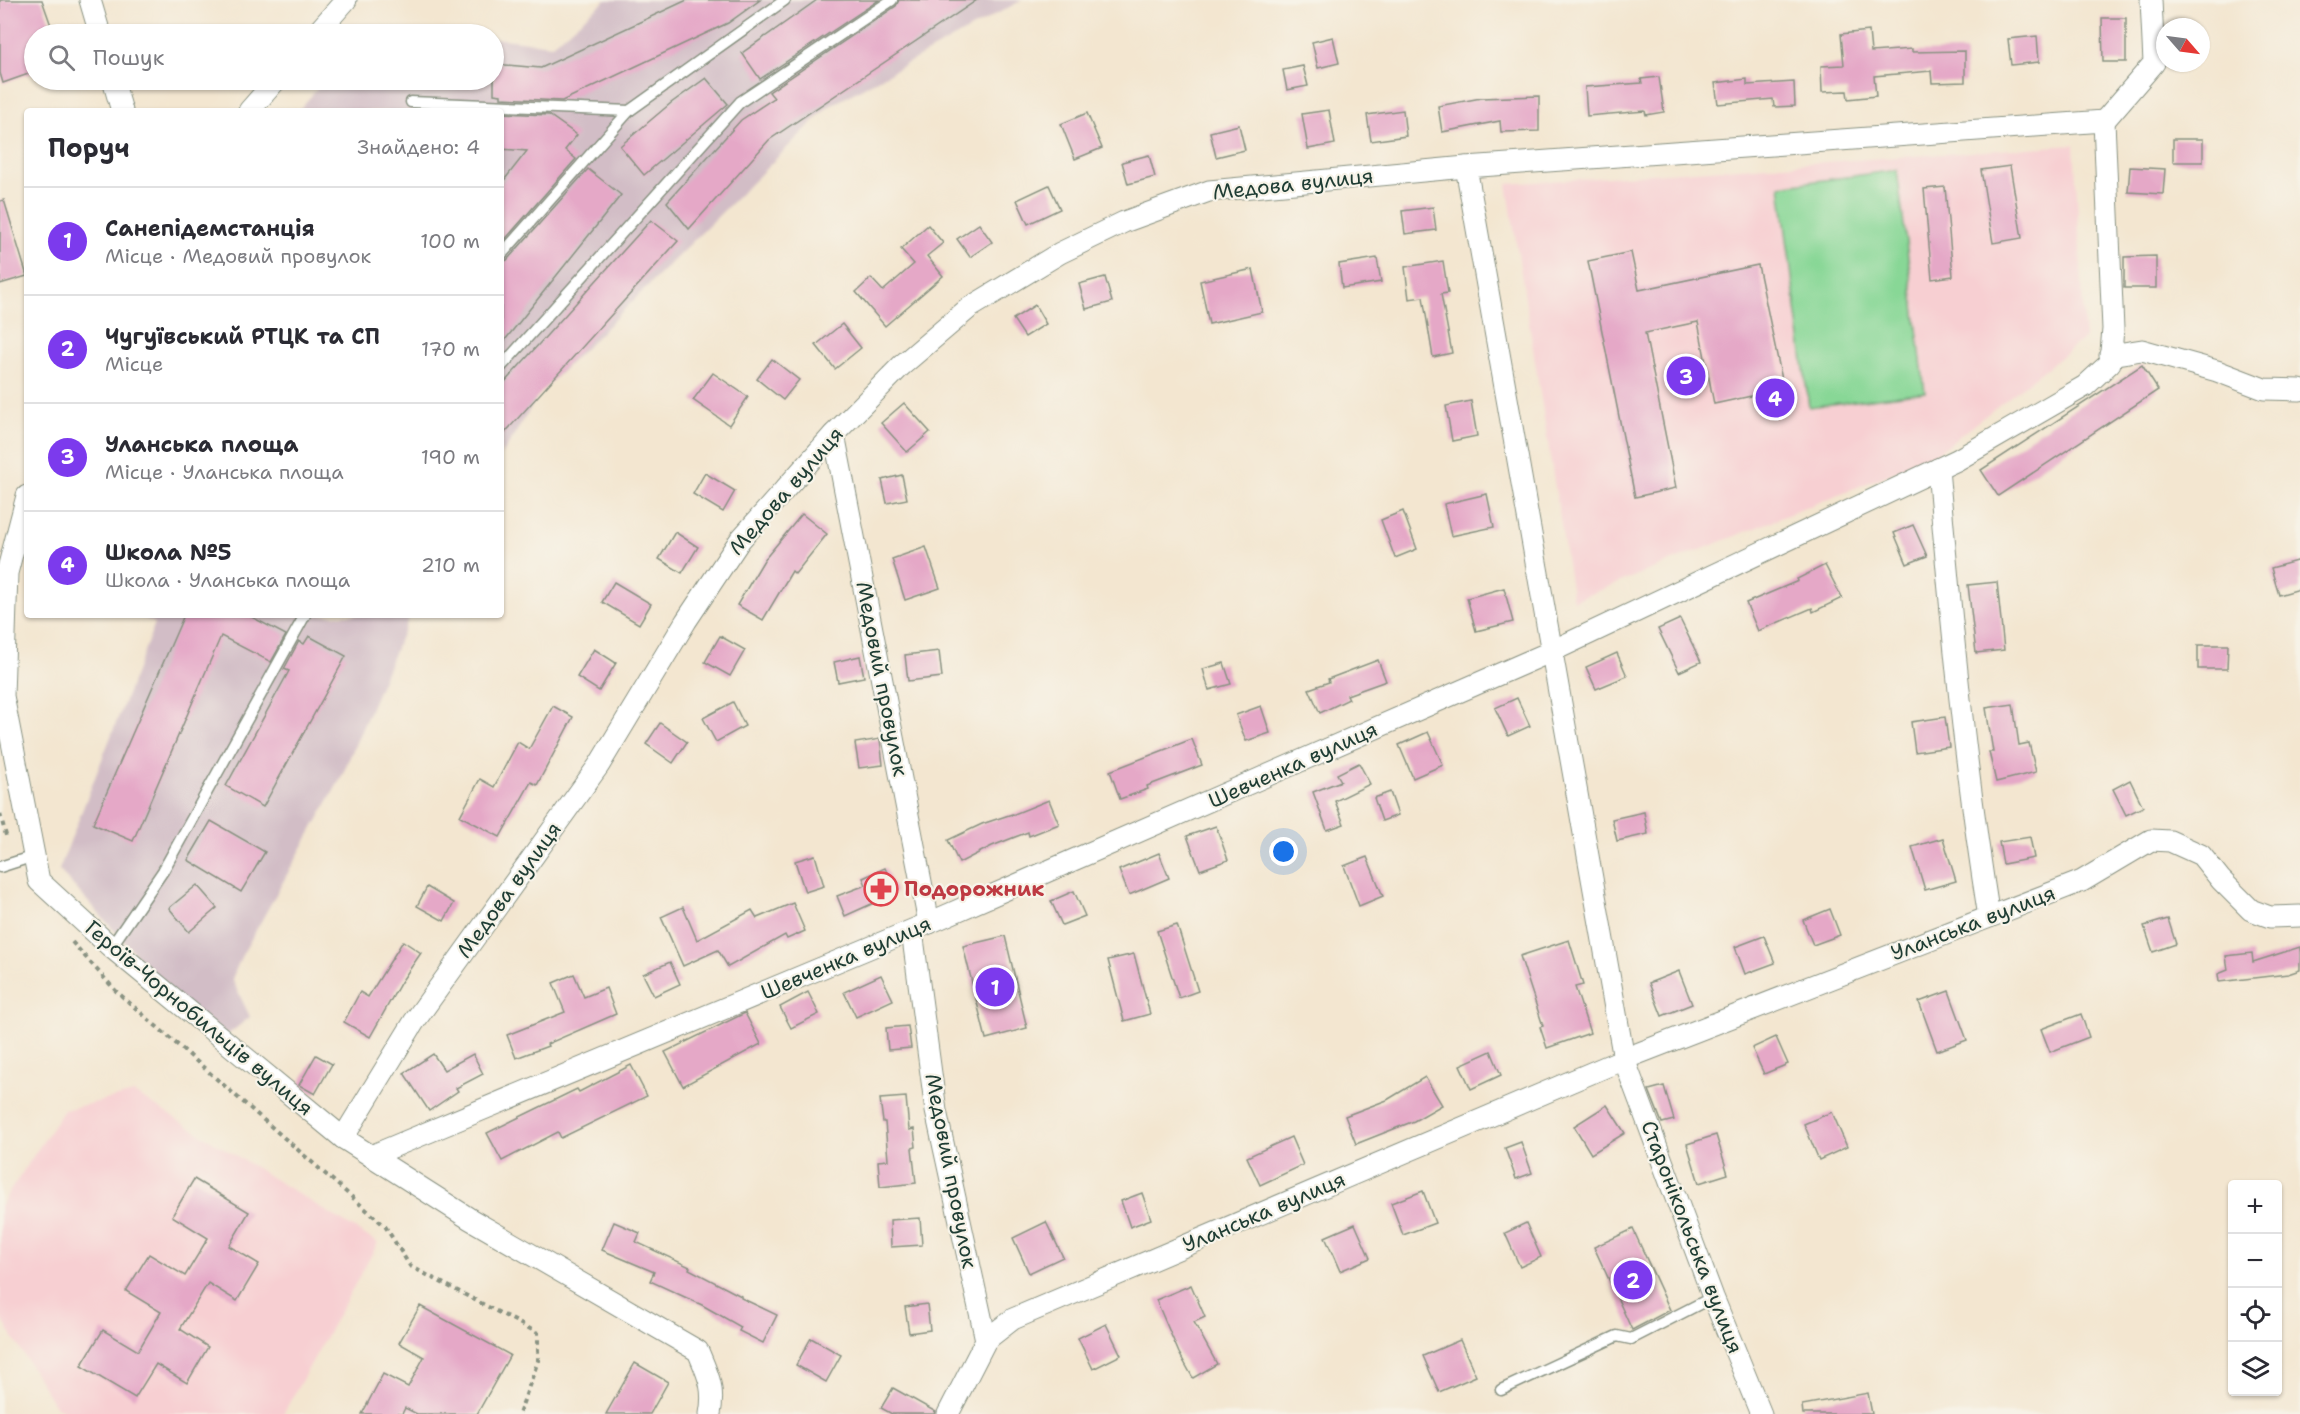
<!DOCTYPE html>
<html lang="uk">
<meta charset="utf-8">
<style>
:root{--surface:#fff;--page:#f7f7f7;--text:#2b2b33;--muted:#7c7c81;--line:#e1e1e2;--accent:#7c3aed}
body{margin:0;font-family:"Shantell Sans",sans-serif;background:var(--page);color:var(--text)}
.controls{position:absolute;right:18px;bottom:18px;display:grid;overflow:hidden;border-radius:6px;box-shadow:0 2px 4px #0004}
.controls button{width:54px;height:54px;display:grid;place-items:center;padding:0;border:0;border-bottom:2px solid var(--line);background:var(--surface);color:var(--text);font:30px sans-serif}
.compass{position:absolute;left:2156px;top:18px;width:54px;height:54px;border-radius:50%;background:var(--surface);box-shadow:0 2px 4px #0004;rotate:118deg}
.you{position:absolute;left:1284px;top:852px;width:21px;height:21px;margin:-15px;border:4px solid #fff;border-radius:50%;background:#1a73e8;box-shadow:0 0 0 9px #1a73e833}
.badge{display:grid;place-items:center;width:39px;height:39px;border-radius:50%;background:var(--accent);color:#fff;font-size:20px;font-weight:700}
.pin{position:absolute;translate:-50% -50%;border:3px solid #fff;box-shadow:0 2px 6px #0006}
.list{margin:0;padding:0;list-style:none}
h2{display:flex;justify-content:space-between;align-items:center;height:78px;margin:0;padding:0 24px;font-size:26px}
h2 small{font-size:20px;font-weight:400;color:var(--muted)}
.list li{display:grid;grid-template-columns:39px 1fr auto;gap:18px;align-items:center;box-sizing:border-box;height:108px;padding:0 24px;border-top:2px solid var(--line)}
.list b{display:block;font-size:22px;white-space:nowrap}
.list p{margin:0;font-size:20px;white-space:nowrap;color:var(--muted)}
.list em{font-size:20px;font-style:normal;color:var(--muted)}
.icon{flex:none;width:33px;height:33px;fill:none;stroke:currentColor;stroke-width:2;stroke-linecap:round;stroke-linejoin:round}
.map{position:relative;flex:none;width:2300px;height:1414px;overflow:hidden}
.search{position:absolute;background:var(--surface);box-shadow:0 2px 4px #0004;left:24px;top:24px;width:480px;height:66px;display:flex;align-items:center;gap:15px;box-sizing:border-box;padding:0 21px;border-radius:33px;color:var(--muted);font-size:22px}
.panel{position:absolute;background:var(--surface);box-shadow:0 2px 4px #0004;left:24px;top:108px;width:480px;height:510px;border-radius:6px}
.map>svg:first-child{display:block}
.built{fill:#f7cfd2}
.industrial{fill:#d2bdc6}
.green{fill:#88d796;stroke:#548a65;stroke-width:1.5}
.building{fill:#e5a8c7}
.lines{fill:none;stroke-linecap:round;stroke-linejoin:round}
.service-casing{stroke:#899282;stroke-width:13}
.minor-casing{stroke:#899282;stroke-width:23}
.path{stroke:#899282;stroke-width:4;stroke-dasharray:4.5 4.5;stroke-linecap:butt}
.service{stroke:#fff;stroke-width:10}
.minor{stroke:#fff;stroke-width:21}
.labels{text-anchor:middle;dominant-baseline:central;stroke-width:4.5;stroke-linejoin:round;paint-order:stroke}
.street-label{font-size:21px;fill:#1f3d34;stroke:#f7f3e8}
.health-label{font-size:21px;font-weight:bold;fill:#be3a42;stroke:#f7f3e8;text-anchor:start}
</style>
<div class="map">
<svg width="2300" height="1414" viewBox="0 0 2300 1414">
<rect width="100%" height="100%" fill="#f7f3e8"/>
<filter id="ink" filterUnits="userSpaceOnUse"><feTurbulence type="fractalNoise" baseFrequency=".0167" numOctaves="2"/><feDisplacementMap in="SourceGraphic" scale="12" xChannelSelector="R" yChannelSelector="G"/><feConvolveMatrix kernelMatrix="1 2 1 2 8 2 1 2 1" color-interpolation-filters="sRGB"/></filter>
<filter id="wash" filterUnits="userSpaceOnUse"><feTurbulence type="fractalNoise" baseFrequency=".008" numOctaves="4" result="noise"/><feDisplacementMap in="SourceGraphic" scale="24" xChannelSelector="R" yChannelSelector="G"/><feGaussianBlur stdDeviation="1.35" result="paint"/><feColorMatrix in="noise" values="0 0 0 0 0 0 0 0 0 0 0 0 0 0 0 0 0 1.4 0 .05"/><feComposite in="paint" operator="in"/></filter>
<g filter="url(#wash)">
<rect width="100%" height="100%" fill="#f3e6d0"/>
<g class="built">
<path d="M2074,145L2085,338L1932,457L1573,601L1507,184Z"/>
<path d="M134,1093L378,1243L283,1414H70L55,1406L0,1316V1206L64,1110Z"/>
</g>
<g class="industrial">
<path d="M606,0H1022L828,107L539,394L501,457V111H298L325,80H494V38L552,45Z"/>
<path d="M137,615H410L341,778L241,957L232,979L250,1017L217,1043L59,870L155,623Z"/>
</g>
<path class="green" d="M1897,170L1925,392L1809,407L1780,186Z"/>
<g id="blocks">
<g class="building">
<path d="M0,0H42L54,34H34V72L3,83L0,73Z"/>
<path d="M687,0H760L728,23L562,101L501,98V95L494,94V64L541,68Z"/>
<path d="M817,0H879L760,79L742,53Z"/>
<path d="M899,0H977L769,140L689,229L667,202L741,120L774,98L769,92L896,6Z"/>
<path d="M2102,18H2126V62H2103Z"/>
<path d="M1869,31L1871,52L1912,49V52L1965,51V82L1932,83L1931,71L1874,76L1876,96L1848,99L1847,91L1822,92L1821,66L1844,65L1841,34Z"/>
<path d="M2037,36L2039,62L2011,65L2008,39Z"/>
<path d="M1333,37L1339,63L1318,68L1312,42Z"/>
<path d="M1303,66L1308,86L1287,90L1283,70Z"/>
<path d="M1659,77L1664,112L1646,115L1645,111L1587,116L1585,87L1642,83L1641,79Z"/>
<path d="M706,78L728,104L644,175L620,146L671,103Z"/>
<path d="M1747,79V85L1794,82L1795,106L1774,107L1773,99L1718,104L1715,83Z"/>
<path d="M1539,96V131L1501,132L1500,121L1442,132L1438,106L1481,98Z"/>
<path d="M1329,110L1335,144L1308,149L1302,114Z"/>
<path d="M1403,110L1406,136L1371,141L1367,115Z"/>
<path d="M501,113L549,115L577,135L565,150L576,159L501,244V184L527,151L501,149Z"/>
<path d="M1087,113L1102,148L1075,159L1061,124Z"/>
<path d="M1239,125L1245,150L1216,157L1210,132Z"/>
<rect x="2173" y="139" width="30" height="23"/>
<path d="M1149,155L1155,177L1128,184L1122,162Z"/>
<path d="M2010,166L2022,238L1993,243L1981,170Z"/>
<path d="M2130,167L2165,169L2163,194L2128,192Z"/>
<path d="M588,169L621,195L501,345V262L507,260Z"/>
<path d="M1049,185L1060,209L1028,224L1017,200Z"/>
<path d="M1945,187L1953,276L1932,279L1924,189Z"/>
<path d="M4,200L27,276L0,284V201Z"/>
<path d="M1433,207L1436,230L1405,234L1402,211Z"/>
<path d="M651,220L678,241L501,437V386Z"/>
<path d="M979,224L992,242L970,257L957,239Z"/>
<path d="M928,225L943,243L927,256L943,276L885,326L856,292L871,278L883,291L914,264L901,249Z"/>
<path d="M1631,252L1639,290L1758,265L1784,389L1714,404L1698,322L1645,333L1676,488L1635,497L1588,261Z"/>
<path d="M2156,256V288H2124V257Z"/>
<path d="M1377,258L1381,282L1342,288L1339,264Z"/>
<path d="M1443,261L1448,293L1441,294L1452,353L1433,357L1423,297L1409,299L1405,267Z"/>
<path d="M1253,269L1262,312L1209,324L1200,281Z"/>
<path d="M1105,277L1112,302L1086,309L1079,284Z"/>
<path d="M1035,305L1046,324L1025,337L1013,319Z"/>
<path d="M842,324L861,348L835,369L816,345Z"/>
<path d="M772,359L799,380L783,400L757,379Z"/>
<path d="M2142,365L2158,390L1998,496L1981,470Z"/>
<path d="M713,373L748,397L729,425L693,400Z"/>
<path d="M1471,401L1477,436L1452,441L1446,406Z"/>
<path d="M904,403L930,432L907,452L881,423Z"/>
<path d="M705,473L735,491L723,512L693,494Z"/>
<path d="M902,475L907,499L887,503L882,480Z"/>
<path d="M1487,494L1494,527L1451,536L1444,504Z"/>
<path d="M1403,511L1417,549L1395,558L1381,520Z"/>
<path d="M802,514L827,534L795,574L792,571L763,620L737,605L764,560Z"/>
<path d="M1913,525L1927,556L1907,564L1894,533Z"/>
<path d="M675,532L698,547L682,573L659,559Z"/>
<path d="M926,547L940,588L905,600L892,559Z"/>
<path d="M2300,560V589L2279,595L2271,568Z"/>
<path d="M1825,565L1842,598L1813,612L1812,608L1758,631L1746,603L1798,581L1797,579Z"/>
<path d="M614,582L651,604L639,624L602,602Z"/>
<path d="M1997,582L2004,650L1976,653L1968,585Z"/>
<path d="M1504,588L1513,622L1476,631L1467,598Z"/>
<path d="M184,615H248L286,635L271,662L221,636L133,841L93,824Z"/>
<path d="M1680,619L1701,662L1679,672L1658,629Z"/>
<path d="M309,636L346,656L263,807L226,786L289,671L284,669L299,641L304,644Z"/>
<path d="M720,636L745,650L730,676L705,662Z"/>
<path d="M2198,645H2228L2227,669H2198Z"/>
<path d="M594,649L616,663L599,691L577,677Z"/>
<path d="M939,651L942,677L908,681L905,655Z"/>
<path d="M1617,653L1627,676L1596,689L1586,667Z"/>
<path d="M860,656L864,677L838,682L834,662Z"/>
<path d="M1378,660L1386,681L1347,695L1349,699L1320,713L1309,689L1329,682L1328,679Z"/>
<path d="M1224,663L1231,684L1209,690L1203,669Z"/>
<path d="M1517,698L1530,726L1508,736L1495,708Z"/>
<path d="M733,702L745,726L716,742L703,718Z"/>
<path d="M2013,704L2019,745L2029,743L2036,772L1996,782L1989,752H1993L1986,708Z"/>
<path d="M553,706L573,717L537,785L531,782L500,837L460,816L480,779L494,787L518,742L529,749Z"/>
<path d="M1261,706L1270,733L1246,741L1236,715Z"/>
<path d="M1945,717L1949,747L1915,752L1911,722Z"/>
<path d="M660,723L687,742L673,763L646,744Z"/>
<path d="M1428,732L1443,765L1413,778L1399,745Z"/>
<path d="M880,739L883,765L859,768L855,743Z"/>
<path d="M1192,739L1202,765L1147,786L1148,789L1120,799L1110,771Z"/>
<path d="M1359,763L1370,784L1335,801L1344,824L1327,830L1313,792L1341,781L1337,774Z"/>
<path d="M2130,780L2143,807L2126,815L2113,789Z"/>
<path d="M1390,792L1398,815L1382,821L1374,798Z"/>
<path d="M1049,800L1059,824L1029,836L1028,832L992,846L959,863L948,840L982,824L1012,814V815Z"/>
<path d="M1644,812L1648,834L1617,841L1612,819Z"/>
<path d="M211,821L265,852L241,892L188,860Z"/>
<path d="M1216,826L1228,860L1200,870L1187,836Z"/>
<path d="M2030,837L2034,858L2003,864L1999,842Z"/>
<path d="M1943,838L1956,881L1925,890L1912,847Z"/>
<path d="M1159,853L1169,878L1129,895L1119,870Z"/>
<path d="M815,855L824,886L805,892L795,861Z"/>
<path d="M1367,857L1383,896L1359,906L1344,866Z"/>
<path d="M885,868L896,893L845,916L837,896L866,885L863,878Z"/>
<path d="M197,885L217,908L189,932L169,908Z"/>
<path d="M427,887L454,903L444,921L417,906Z"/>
<path d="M1074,891L1085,916L1062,925L1051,901Z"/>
<path d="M793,903L805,931L787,939L785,935L728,967L718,950L683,966L661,917L683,907L697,940L752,910L757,918Z"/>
<path d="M1830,909L1840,935L1813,945L1803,920Z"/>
<path d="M2168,919L2176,944L2153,952L2144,926Z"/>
<path d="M1177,925L1198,991L1179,998L1157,931Z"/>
<path d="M1005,936L1027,1028L986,1039L963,946Z"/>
<path d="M1764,936L1775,963L1745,974L1735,947Z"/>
<path d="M1569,940L1583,985L1575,987L1590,1033L1547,1048L1540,1027L1543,1026L1520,956Z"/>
<path d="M403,941L421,953L401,982L370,1037L344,1022L360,992L368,997Z"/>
<path d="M2300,947V970L2288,974L2219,982L2218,974L2228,970L2226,956L2252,953L2253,962Z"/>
<path d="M1134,954L1150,1014L1124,1021L1108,960Z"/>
<path d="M670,962L680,984L654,996L643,974Z"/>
<path d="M1679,971L1692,1004L1662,1016L1649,983Z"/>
<path d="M574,974L584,997L606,988L616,1014L547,1044L548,1046L516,1058L507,1035L565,1012L553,983Z"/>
<path d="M881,975L893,1000L856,1017L844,992Z"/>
<path d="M1949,991L1967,1040L1937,1051L1919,1002Z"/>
<path d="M808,992L819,1014L791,1028L780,1007Z"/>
<path d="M745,1013L761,1044L683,1086L665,1052Z"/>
<path d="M2081,1014L2089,1037L2050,1052L2041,1029Z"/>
<path d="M908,1026L911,1048L888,1050L886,1028Z"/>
<path d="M1776,1037L1788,1064L1764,1074L1752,1048Z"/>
<path d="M1491,1051L1501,1075L1471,1089L1460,1065Z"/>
<path d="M433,1054L444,1070L473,1054L483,1074L456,1088L458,1091L429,1111L404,1073Z"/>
<path d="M316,1055L332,1064L315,1094L299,1085Z"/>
<path d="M631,1065L647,1096L561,1138L558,1132L502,1161L487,1133L577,1089L579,1092Z"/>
<path d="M1425,1077L1442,1105L1414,1121L1356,1144L1345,1116L1387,1100Z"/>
<path d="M1664,1086L1674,1120L1662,1123L1649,1090Z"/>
<path d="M906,1097L909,1130L914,1129L916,1147L912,1148L916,1183L880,1187L878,1161L888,1160L885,1122H883L880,1099Z"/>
<path d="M1607,1105L1625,1133L1591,1154L1574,1126Z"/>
<path d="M1832,1112L1847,1147L1819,1160L1804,1124Z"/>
<path d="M1716,1135L1728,1174L1699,1183L1687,1144Z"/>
<path d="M1291,1137L1303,1165L1260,1185L1247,1157Z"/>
<path d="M1521,1142L1532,1173L1516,1179L1505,1148Z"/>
<path d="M194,1179L249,1212L229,1246L259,1264L237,1301L208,1283L180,1329L208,1347L187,1383L156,1364L135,1398L81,1366L103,1330L138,1351L161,1312L126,1291L149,1254L185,1276L208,1238L172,1216Z"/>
<path d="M1423,1191L1435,1223L1403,1235L1391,1203Z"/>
<path d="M1142,1193L1151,1219L1130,1227L1121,1201Z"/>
<path d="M920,1218L922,1245L891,1247L890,1220Z"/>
<path d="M614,1222L640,1233L636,1242L690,1267L689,1269L741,1296V1298L777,1315L763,1343L739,1331L741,1327L702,1305L650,1281L654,1272L602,1250Z"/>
<path d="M1046,1222L1063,1257L1029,1273L1013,1238Z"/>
<path d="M1526,1223L1541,1257L1520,1267L1505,1233Z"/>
<path d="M1355,1224L1370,1258L1340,1271L1325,1237Z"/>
<path d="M1633,1229L1670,1310L1632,1330L1594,1247Z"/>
<path d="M1191,1285L1205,1317L1194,1322L1217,1364L1193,1378L1179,1353L1156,1300Z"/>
<path d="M927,1304L930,1330L909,1333L905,1307Z"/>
<path d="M420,1306L510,1355L477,1414H417L405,1408L402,1414H362L383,1374L408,1387L424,1357L399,1343Z"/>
<path d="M1106,1324L1121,1355L1093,1369L1078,1338Z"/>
<path d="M811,1338L841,1355L826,1382L796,1365Z"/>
<path d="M1460,1340L1476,1376L1439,1392L1423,1356Z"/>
<path d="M635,1363L668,1382L650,1414H606Z"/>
<path d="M893,1388L936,1412L935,1414H892L881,1408Z"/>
<path d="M1868,1393L1872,1414H1803L1802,1405Z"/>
</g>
</g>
</g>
<g filter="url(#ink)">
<use href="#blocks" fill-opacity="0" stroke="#899282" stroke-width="1.5"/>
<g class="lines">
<g class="service-casing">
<g id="service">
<path d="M411,102L629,111"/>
<path d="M501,255L629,111L785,0"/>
<path d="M501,367L740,102L892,0"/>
<path d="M0,867L34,856"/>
<path d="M111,947L163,871L305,615"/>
<path d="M1501,1390L1617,1336L1631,1339L1713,1297"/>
</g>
</g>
<g class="minor-casing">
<g id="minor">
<path d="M90,0L100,34"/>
<path d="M316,34L346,0"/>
<path d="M113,80L122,111"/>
<path d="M249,111L276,80"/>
<path d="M2104,121L2154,63L2151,0"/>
<path d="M1466,167L1624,1059L1713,1297L1761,1414"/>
<path d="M2110,355L2142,350L2217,371L2264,389L2300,390"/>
<path d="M834,434L929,923"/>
<path d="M1938,469C1951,619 1965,769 1989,917"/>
<path d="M27,496L7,573L3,696L39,881L111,947L343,1138L470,1219L698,1351C708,1375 715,1388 710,1414"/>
<path d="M912,931L936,1111L986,1340"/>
<path d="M343,1138L414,1022L599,765L686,621L740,540L834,434L901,366L969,308L1060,253L1124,222L1209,191L1466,167L2104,121"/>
<path d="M371,1156L929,923L1550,652L1957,460L2085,386L2110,363L2113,329L2104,121"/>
<path d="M948,1414L986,1340L1013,1319L1624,1059L2082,881L2151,840L2170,841L2201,855L2221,880L2251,910L2270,917L2300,916"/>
</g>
</g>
<g class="path">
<path d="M0,814L7,839"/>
<path d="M72,942L116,991L385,1226L410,1266L538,1333V1361L519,1414"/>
</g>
<use href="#service" class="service"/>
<use href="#minor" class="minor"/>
</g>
</g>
<defs>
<g id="pharmacy-ring" transform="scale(1.725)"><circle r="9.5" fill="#f7f3e8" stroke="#e0444e" stroke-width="1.5"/><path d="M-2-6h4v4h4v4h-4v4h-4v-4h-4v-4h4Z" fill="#e0444e"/></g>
</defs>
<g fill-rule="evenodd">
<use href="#pharmacy-ring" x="881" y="889"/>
</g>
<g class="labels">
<g class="street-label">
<text transform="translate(1293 184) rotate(-6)">Медова вулиця</text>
<text transform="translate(786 491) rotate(-49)">Медова вулиця</text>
<text transform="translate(882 679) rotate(79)">Медовий провулок</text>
<text transform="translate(1293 765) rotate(-24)">Шевченка вулиця</text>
<text transform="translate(509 890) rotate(-54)">Медова вулиця</text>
<text transform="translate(1973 923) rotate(-21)">Уланська вулиця</text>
<text transform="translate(846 958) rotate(-23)">Шевченка вулиця</text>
<text transform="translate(199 1018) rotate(40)">Героїв-Чорнобильців вулиця</text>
<text transform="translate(951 1171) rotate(79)">Медовий провулок</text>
<text transform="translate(1264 1212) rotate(-23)">Уланська вулиця</text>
<text transform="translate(1692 1237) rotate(69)">Старонікольська вулиця</text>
</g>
<g class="health-label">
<text x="904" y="889">Подорожник</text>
</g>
</g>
</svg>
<div class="controls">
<button>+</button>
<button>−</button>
<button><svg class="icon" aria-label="locate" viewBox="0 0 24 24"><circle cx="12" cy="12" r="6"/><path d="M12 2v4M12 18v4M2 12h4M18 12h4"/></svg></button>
<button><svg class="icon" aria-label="layers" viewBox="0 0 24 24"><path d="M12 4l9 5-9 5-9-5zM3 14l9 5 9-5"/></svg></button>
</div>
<svg class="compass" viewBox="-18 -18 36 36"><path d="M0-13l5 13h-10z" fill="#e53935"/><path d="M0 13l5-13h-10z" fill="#7c7c81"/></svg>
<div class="you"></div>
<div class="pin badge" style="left:995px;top:987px">1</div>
<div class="pin badge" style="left:1633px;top:1280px">2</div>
<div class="pin badge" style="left:1686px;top:376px">3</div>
<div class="pin badge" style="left:1775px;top:398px">4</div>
<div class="search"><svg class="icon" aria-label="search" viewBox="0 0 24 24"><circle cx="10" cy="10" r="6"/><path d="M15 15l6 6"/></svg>Пошук</div>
<section class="panel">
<h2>Поруч<small>Знайдено: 4</small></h2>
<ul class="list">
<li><span class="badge">1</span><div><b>Санепідемстанція</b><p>Місце · Медовий провулок</p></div><em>100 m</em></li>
<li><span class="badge">2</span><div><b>Чугуївський РТЦК та СП</b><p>Місце</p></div><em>170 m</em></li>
<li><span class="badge">3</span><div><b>Уланська площа</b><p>Місце · Уланська площа</p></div><em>190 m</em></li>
<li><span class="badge">4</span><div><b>Школа №5</b><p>Школа · Уланська площа</p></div><em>210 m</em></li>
</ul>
</section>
</div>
